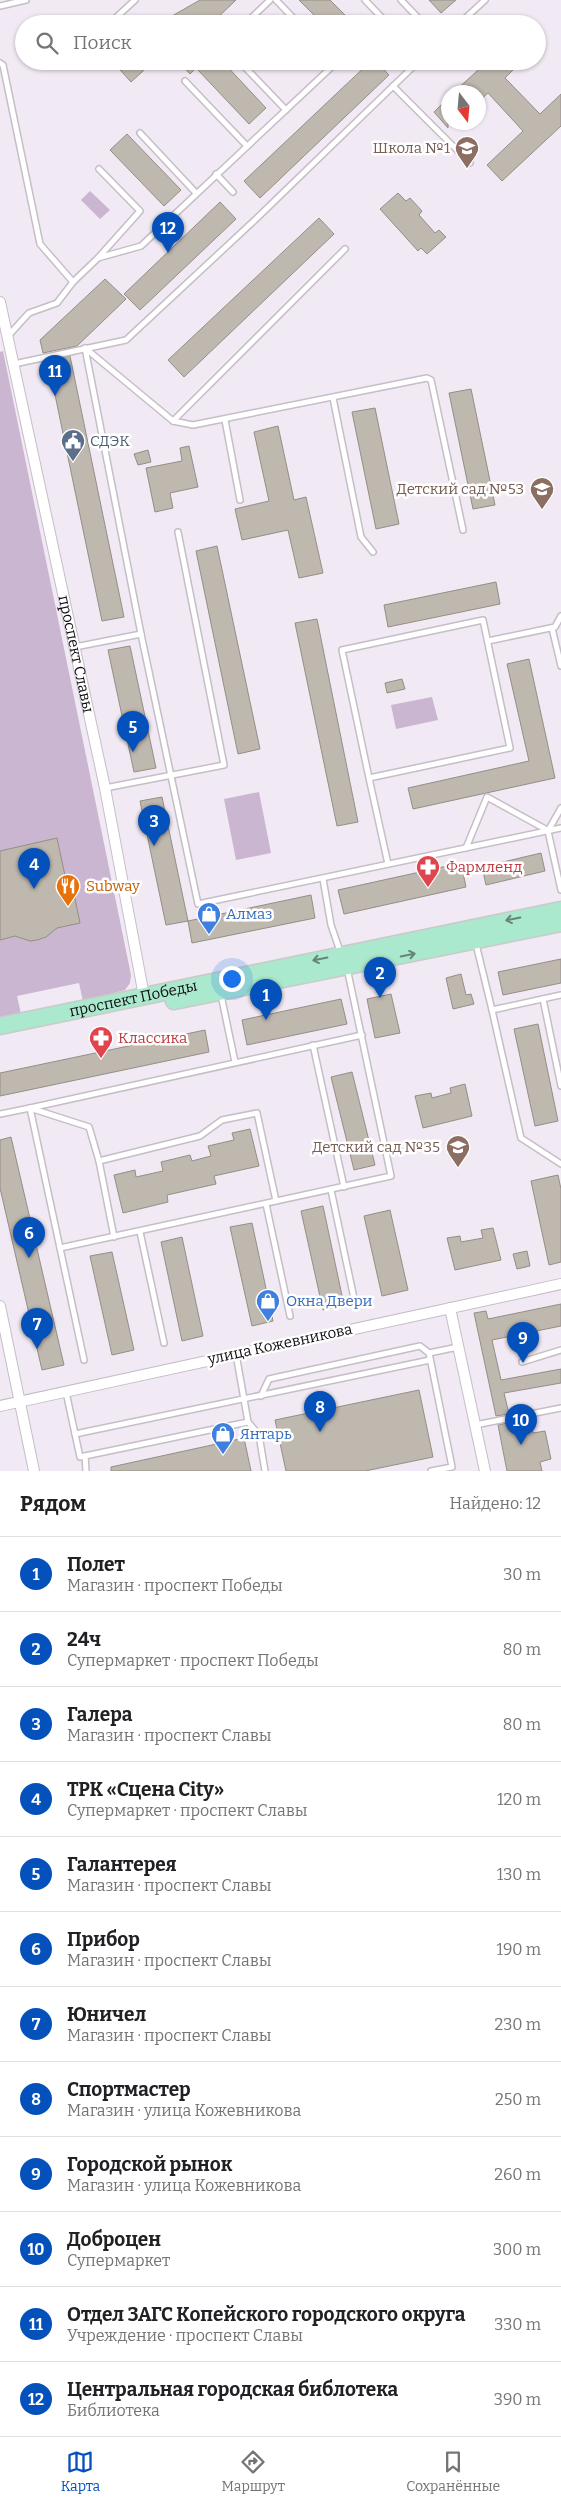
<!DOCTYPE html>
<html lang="ru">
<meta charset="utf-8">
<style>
:root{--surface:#fff;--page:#f2f2f2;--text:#202124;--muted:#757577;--line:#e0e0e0;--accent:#0551bb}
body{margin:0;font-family:Bitter,serif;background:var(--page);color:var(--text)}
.compass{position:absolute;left:441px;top:85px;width:45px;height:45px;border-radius:50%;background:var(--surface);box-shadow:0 1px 4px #0004;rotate:164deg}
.you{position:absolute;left:231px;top:978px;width:18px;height:18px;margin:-12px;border:4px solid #fff;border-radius:50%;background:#1a73e8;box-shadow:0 0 0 8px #1a73e833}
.badge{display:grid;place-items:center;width:32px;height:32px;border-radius:50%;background:var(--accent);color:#fff;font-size:16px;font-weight:700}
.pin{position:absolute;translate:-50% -41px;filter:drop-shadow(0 1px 2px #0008)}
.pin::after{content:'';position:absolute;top:26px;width:18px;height:15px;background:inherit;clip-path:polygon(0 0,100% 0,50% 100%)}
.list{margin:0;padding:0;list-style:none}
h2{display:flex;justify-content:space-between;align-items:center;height:65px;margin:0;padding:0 20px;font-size:21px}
h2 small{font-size:16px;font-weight:400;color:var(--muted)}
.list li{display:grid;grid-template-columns:32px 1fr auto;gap:15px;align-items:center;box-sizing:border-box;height:75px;padding:0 20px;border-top:1px solid var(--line)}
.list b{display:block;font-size:19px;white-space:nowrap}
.list p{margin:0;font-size:16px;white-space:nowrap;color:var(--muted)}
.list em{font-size:16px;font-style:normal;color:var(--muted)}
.icon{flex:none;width:28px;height:28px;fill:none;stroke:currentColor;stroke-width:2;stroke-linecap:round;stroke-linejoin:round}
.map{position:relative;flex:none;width:561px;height:1471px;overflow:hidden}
.search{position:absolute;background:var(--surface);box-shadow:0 1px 4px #0004;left:15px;right:15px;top:15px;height:55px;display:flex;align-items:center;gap:12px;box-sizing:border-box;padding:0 18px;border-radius:28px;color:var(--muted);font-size:19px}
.sheet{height:965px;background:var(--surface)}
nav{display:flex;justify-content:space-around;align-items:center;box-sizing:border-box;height:70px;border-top:1px solid var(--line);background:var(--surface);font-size:14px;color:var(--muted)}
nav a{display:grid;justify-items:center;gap:2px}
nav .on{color:var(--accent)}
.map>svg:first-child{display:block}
.green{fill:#cab6d0}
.building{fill:#bfb8af;stroke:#958e86}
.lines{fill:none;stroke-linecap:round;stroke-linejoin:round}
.lane-casing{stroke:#c5bec7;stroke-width:8}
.street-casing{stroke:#c5bec7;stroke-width:12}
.primary-casing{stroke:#cacaca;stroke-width:19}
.lane{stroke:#fff;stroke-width:5}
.street{stroke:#fff;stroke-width:10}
.primary{stroke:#aae9cd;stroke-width:16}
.oneway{stroke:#648678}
.labels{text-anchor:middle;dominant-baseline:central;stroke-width:5;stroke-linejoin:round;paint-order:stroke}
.education-label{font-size:15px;fill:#785e54;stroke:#fff;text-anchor:end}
.service-label{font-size:15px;fill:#4e5e75;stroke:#fff;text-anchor:start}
.street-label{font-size:15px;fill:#0f0c10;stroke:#fff}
.health-label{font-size:15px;fill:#be3a42;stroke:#fff;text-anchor:start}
.food-label{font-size:15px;fill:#c56008;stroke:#fff;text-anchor:start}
.shop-label{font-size:15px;fill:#366cbe;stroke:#fff;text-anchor:start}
</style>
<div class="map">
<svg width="561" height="1471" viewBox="0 0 561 1471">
<rect width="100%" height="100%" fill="#f1e9f3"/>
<g class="green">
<path d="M90,191L110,210L100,219L81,200Z"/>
<path d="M3,351L131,975L130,983L125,990L83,1001L79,983L17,996L21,1014L0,1019V352Z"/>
<path d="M432,697L438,720L396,729L391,705Z"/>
<path d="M259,792L271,853L236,860L224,799Z"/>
</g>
<g class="building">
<path d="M200,0H236L211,24H158Z"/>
<path d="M299,0H330L354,24H323Z"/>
<path d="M429,0H456L441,13Z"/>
<path d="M112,61H154L131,82Z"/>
<path d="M178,61H222L266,108L249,124L196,68L190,74Z"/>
<path d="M371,61H376L389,75L260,198L244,181Z"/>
<path d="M488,61H522L505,78L540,114L561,94V126L502,181L487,165L523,131L488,93L478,102V92H454Z"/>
<path d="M448,98V128L434,112Z"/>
<path d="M127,134L181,190L164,206L110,150Z"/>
<path d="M398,193L406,201L410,198L422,211L419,215L435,233L439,230L446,237L427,254L421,248L418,251L380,209Z"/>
<path d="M220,202L236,219L140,310L124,294Z"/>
<path d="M319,218L334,234L184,377L168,360Z"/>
<path d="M105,279L126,299L77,346L43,353L40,340Z"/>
<path d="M70,356L124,617L102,621L48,361Z"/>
<path d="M471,389L495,505L473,509L449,393Z"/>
<path d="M375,408L399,524L376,529L352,412Z"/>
<path d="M278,426L294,500L306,497L323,573L299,578L288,530L242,540L235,509L269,501L254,432Z"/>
<path d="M189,446L198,487L170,493L173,508L155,512L146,468L182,461L180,448Z"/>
<path d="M148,450L151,462L138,465L134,454Z"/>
<path d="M217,546L260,749L238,754L196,551Z"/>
<path d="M496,582L500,604L388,627L384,605Z"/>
<path d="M317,619L358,822L337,826L295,623Z"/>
<path d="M130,646L156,768L134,772L108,650Z"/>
<path d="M529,659L555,778L413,809L408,788L529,761L507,664Z"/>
<path d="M402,679L405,689L387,693L385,683Z"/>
<path d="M162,797L188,921L166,925L140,801Z"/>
<path d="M57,838L68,890L73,889L80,923L57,928L46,937L37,940L30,941L15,936L0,940V851Z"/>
<path d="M541,853L545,871L486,885L482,867Z"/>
<path d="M461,863L466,887L344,914L338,890Z"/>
<path d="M311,895L315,918L192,943L188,921Z"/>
<path d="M561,959V983L503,995L498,972Z"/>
<path d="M461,974L466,995L471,994L474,1004L453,1009L446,978Z"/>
<path d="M391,994L400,1033L375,1038L367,999Z"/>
<path d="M341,999L347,1024L247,1045L242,1020Z"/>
<path d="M538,1024L558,1121L535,1126L514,1029Z"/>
<path d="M205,1030L209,1052L0,1096V1073Z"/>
<path d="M352,1072L375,1165L354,1170L331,1077Z"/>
<path d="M465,1084L472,1116L423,1128L415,1096L431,1093L432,1098L451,1093L450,1088Z"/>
<path d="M250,1129L259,1166L214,1176L216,1184L167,1195L168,1202L123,1213L114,1175L135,1170L136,1177L163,1171L161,1162L190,1155L192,1161L211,1156L208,1146L234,1140L232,1133Z"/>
<path d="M11,1137L64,1365L42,1370L0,1188V1140Z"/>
<path d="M558,1175L561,1189V1262L549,1265L531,1181Z"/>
<path d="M323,1206L344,1305L323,1310L301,1211Z"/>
<path d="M390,1210L408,1290L382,1296L364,1216Z"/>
<path d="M252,1223L273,1321L252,1326L230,1227Z"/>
<path d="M493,1228L501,1260L455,1270L447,1238L460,1236L461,1242L483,1238L481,1230Z"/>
<path d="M182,1237L203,1336L182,1341L161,1242Z"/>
<path d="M527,1251L530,1266L517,1269L513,1254Z"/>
<path d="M112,1252L134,1350L112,1355L90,1256Z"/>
<path d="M561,1304V1326L492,1340L501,1380L561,1369V1383L504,1393L509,1414L496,1416L474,1313L486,1311L488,1319Z"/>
<path d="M419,1390L433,1457L365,1471H286L275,1420Z"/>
<path d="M531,1421L533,1433L545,1431L551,1459L540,1462L542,1471H507L498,1425L511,1422V1425Z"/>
<path d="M244,1438L251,1471H111V1467Z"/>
</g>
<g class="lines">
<g class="lane-casing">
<g id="lane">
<path d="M276,0L299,24"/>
<path d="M365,0L388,24"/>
<path d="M401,0L424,24"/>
<path d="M0,6L26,0"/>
<path d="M109,24L135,0"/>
<path d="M245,24L270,0"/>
<path d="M459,24L485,0"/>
<path d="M239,61L286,110"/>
<path d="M0,63L3,65L40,244L73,282"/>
<path d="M185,81L247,146"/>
<path d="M393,86L470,163"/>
<path d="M140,133L196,193"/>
<path d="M216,174L233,192"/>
<path d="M98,258L140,211L99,169"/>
<path d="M8,336L29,313L57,303L73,282L98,258L141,246L338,61"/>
<path d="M85,348L141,634L198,904L561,828"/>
<path d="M85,348L173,421L193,425L427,378L431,380L463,530"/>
<path d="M14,364L126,340L257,218L419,61"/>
<path d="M333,398L361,537L373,552"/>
<path d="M225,420L240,500"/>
<path d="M173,421L345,249"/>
<path d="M552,628L561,666"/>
<path d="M488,641L555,627L561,616"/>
<path d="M75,647L141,634"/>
<path d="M369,778L342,650L483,620L510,748L369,778L388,864"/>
<path d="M105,788L224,765L178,532"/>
<path d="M561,808L548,831L561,890"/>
<path d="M466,848L487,797L547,830"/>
<path d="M323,879L331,925L341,954"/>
<path d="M476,944L492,1010L561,995"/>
<path d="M221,995L235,1062"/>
<path d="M543,999L561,1086"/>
<path d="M492,1010L521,1138L561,1164"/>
<path d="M313,1045L344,1187"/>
<path d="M0,1114L30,1108L89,1127L99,1161"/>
<path d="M331,1190L355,1303"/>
<path d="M266,1204L290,1316"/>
<path d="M140,1232L164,1343"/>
<path d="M114,1237L99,1161L200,1136L222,1120L257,1113L276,1201"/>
<path d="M60,1248L391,1176L347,968"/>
<path d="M429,1353L458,1347"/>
<path d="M236,1354L248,1422L259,1435L265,1471"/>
<path d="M84,1360L30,1108L362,1035"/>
<path d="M522,1362L561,1350"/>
<path d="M66,1392L80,1457L248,1422"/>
<path d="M261,1396L269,1379L420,1346L429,1353L452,1467L431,1471"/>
<path d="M475,1425L561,1408"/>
<path d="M75,1434L430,1360"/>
<path d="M85,1456L86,1471"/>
</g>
</g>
<g class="street-casing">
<g id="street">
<path id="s1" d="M0,302L105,788L144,996"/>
<path d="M0,1306L34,1471"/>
<path d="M450,1308L485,1471"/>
<path d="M0,1406L561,1284"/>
</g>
</g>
<g class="primary-casing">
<g id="primary">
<path d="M174,1001L561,923"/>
<path id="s2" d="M0,1026L561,910"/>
</g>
</g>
<use href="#lane" class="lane"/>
<use href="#street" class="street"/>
<use href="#primary" class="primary"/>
</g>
<defs><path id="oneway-shaft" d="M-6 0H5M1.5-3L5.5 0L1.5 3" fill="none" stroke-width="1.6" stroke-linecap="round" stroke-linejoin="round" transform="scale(1.25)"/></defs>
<g class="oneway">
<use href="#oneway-shaft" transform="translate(513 919) rotate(168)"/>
<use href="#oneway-shaft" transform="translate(408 955) rotate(-12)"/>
<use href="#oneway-shaft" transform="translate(320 959) rotate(168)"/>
</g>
<defs>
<g id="school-pin" transform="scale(1.25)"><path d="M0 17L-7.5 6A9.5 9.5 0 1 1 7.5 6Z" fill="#8d6e63" stroke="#fff"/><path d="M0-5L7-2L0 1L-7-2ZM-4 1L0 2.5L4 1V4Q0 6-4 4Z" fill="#fff"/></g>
<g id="civic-pin" transform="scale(1.25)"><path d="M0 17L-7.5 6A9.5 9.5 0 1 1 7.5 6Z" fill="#5c6f8a" stroke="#fff"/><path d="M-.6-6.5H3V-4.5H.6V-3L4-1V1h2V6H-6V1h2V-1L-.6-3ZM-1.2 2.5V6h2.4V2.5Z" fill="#fff"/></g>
<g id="pharmacy-pin" transform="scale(1.25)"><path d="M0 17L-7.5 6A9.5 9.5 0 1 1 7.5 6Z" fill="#e0444e" stroke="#fff"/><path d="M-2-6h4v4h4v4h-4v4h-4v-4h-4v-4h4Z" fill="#fff"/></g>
<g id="restaurant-pin" transform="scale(1.25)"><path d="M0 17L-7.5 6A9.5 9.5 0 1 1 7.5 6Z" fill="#e8710a" stroke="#fff"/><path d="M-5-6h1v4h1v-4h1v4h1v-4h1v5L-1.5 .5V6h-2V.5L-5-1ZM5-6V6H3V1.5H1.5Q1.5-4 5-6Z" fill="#fff"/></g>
<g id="shop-pin" transform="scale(1.25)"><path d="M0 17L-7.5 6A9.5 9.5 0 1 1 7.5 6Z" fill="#3f7fe0" stroke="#fff"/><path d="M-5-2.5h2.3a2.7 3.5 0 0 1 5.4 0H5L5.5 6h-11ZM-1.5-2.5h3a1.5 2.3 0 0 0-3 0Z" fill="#fff"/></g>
</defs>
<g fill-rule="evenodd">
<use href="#school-pin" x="467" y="148"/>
<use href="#civic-pin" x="73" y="441"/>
<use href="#school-pin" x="542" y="489"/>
<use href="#pharmacy-pin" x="428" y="867"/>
<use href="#restaurant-pin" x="68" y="886"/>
<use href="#shop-pin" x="209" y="914"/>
<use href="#pharmacy-pin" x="101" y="1038"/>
<use href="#school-pin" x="458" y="1147"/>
<use href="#shop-pin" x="268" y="1301"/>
<use href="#shop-pin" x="223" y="1434"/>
</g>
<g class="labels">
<g class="education-label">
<text x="450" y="148">Школа №1</text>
<text x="524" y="489">Детский сад №53</text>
<text x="440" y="1147">Детский сад №35</text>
</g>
<g class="service-label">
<text x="90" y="441">СДЭК</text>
</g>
<g class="street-label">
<text stroke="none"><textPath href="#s1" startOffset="360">проспект Славы</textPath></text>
<text stroke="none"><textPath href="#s2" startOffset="136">проспект Победы</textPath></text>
<text transform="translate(280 1344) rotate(-12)">улица Кожевникова</text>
</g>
<g class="health-label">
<text x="446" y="867">Фармленд</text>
<text x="118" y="1038">Классика</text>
</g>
<g class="food-label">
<text x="86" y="886">Subway</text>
</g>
<g class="shop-label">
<text x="226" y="914">Алмаз</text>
<text x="286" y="1301">Окна Двери</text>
<text x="240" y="1434">Янтарь</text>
</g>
</g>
</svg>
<svg class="compass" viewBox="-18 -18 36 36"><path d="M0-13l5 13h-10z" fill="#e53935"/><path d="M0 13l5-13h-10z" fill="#757577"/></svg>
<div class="you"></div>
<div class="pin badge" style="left:266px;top:1020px">1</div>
<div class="pin badge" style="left:380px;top:998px">2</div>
<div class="pin badge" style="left:154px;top:846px">3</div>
<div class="pin badge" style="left:34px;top:889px">4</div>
<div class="pin badge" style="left:133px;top:752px">5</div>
<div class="pin badge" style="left:29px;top:1258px">6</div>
<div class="pin badge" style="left:37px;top:1349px">7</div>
<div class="pin badge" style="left:320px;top:1432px">8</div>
<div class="pin badge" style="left:523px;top:1363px">9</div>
<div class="pin badge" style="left:521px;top:1445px">10</div>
<div class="pin badge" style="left:55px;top:396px">11</div>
<div class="pin badge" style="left:168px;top:253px">12</div>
<div class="search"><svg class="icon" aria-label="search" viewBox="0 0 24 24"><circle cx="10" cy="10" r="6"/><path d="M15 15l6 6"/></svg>Поиск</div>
</div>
<section class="sheet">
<h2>Рядом<small>Найдено: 12</small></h2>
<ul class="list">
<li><span class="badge">1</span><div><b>Полет</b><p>Магазин · проспект Победы</p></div><em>30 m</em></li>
<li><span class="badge">2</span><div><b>24ч</b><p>Супермаркет · проспект Победы</p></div><em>80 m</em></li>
<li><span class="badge">3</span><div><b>Галера</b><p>Магазин · проспект Славы</p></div><em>80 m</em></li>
<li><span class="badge">4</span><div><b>ТРК «Сцена City»</b><p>Супермаркет · проспект Славы</p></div><em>120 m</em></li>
<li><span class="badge">5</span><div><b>Галантерея</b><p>Магазин · проспект Славы</p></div><em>130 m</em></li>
<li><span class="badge">6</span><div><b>Прибор</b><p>Магазин · проспект Славы</p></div><em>190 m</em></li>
<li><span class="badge">7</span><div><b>Юничел</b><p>Магазин · проспект Славы</p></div><em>230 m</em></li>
<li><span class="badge">8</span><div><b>Спортмастер</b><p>Магазин · улица Кожевникова</p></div><em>250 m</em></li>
<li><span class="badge">9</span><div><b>Городской рынок</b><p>Магазин · улица Кожевникова</p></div><em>260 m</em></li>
<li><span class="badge">10</span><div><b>Доброцен</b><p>Супермаркет</p></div><em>300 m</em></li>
<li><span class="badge">11</span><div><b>Отдел ЗАГС Копейского городского округа</b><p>Учреждение · проспект Славы</p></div><em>330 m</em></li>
<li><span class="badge">12</span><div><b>Центральная городская библотека</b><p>Библиотека</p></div><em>390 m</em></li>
</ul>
</section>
<nav>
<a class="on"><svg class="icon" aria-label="map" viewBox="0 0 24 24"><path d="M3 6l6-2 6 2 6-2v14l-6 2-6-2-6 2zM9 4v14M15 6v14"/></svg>Карта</a>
<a><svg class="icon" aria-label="directions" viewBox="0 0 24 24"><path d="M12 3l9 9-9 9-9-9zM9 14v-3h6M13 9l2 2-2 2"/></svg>Маршрут</a>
<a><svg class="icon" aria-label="saved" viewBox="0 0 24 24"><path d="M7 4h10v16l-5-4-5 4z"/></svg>Сохранённые</a>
</nav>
